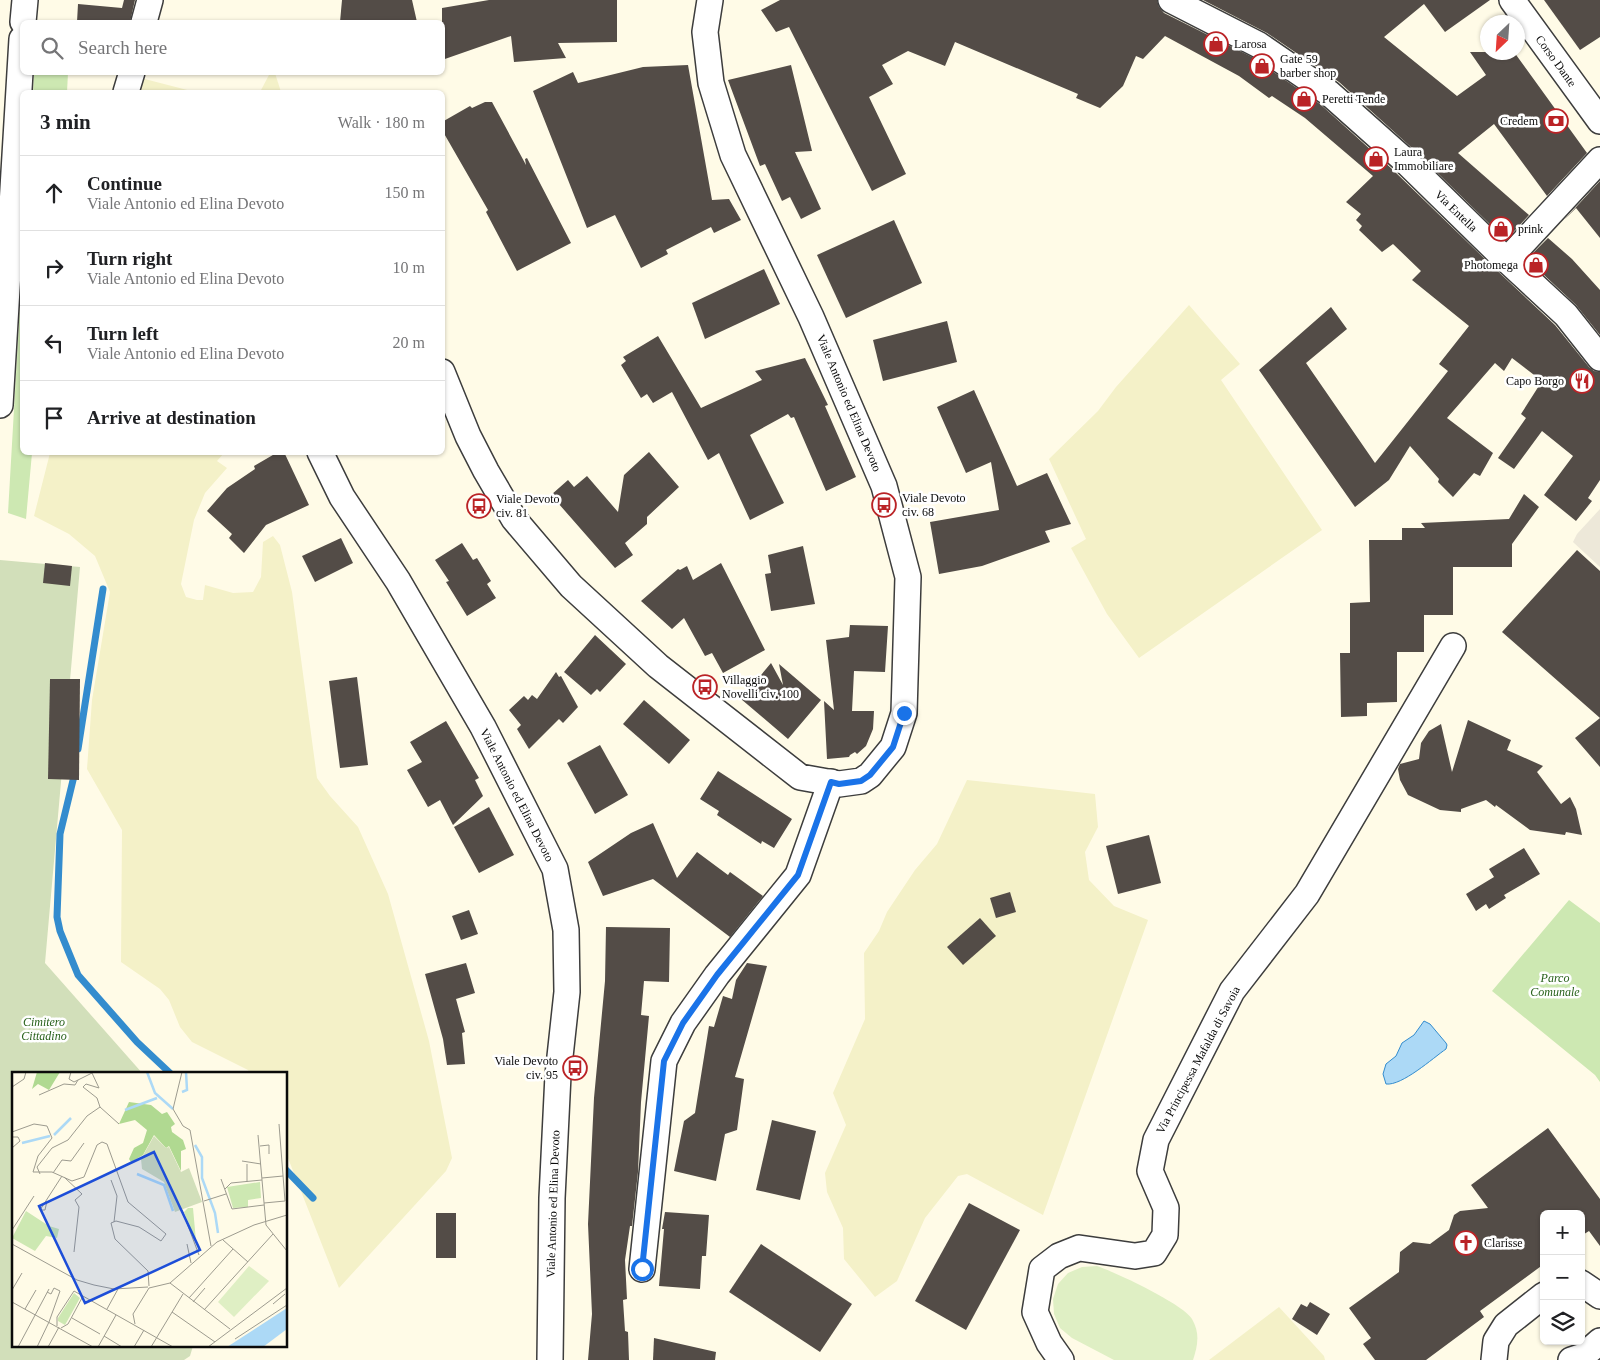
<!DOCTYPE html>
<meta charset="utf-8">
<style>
:root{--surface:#fff;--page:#f2f2f2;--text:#202124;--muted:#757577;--line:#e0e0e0}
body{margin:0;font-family:Georgia,serif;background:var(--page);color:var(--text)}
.controls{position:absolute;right:15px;bottom:15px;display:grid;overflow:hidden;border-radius:8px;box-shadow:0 1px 4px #0004}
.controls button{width:45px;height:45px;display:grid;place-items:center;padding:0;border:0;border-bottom:1px solid var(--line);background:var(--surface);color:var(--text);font:25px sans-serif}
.compass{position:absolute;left:1480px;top:15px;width:45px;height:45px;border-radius:50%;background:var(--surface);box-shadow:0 1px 4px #0004;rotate:205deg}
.stop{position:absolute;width:15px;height:15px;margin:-11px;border:4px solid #1a73e8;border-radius:50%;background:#fff}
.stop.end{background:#1a73e8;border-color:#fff;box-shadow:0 1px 5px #0008}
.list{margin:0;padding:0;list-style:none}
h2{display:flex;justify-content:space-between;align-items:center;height:65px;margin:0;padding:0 20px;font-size:21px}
h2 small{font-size:16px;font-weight:400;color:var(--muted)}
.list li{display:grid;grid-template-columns:32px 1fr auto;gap:15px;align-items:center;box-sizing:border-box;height:75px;padding:0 20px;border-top:1px solid var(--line)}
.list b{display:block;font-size:19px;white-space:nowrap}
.list p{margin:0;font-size:16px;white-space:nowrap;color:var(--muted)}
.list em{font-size:16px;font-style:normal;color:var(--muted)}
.icon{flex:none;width:28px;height:28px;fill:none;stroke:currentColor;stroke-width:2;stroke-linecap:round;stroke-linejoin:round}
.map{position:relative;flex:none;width:1600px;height:1360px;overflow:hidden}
.search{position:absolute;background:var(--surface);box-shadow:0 1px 4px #0004;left:20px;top:20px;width:425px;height:55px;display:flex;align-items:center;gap:12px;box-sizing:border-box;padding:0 18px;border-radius:8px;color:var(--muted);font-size:19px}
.panel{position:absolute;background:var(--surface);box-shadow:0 1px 4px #0004;left:20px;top:90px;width:425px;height:365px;border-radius:8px}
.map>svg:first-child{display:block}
.farmland{fill:#f4f1c8}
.green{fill:#cde8b2}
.cemetery{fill:#d2dfba}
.pitch{fill:#dfefc4}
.plaza{fill:#ede8d9}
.water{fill:#acd9f6;stroke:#338cce}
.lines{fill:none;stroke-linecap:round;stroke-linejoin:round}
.stream{stroke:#338cce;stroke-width:7}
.building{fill:#534c47}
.minor-casing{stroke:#3d3d3d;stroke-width:28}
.minor{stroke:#fff;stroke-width:25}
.route{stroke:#1a73e8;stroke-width:6}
.labels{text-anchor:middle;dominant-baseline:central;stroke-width:5;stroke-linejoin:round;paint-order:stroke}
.poi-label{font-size:12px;fill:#0a0a0a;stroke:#fff;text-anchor:start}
.street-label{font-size:12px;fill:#0a0a0a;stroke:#fff}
.park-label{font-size:12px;font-style:italic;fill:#28611b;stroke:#fff}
.inset-river{fill:none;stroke:#acd9f6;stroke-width:2.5}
.inset-road{fill:none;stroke:#9d9b8f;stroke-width:1}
.view{fill:#1d4ed8;fill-opacity:0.15;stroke:#1d4ed8;stroke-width:2.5}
.inset-edge{fill:none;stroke:#0a0a0a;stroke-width:2.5}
</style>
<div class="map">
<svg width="1600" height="1360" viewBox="0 0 1600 1360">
<rect width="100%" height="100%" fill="#fffbe7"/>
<g class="farmland">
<path d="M270,73H275L281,92H260Z"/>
<path d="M137,77L195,92H133Z"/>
<path d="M1189,305L1240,364L1221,380L1322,530L1139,658L1107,614L1071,548L1086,539L1049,459L1098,411L1116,387Z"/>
<path d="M50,453H224L217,461L227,468L205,493L194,520L181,584L186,597L197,600H203L205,585L233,593L253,592L261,577L263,542L273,536L280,545L292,592L317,778L330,796L358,827L388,894L429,1041L452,1158L446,1171L339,1288L286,1153V1074H250L248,1070L192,1042L180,1027L169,1000L160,989L121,962L122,830L87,769L92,700L110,592L95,556L69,534L34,516Z"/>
<path d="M967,780L1095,794L1098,827L1085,852L1089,880L1114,906L1148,920L1043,1215L967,1174L958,1176L925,1218L897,1281L875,1297L844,1259L843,1228L827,1192L825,1173L846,1125L833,1093L865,1019L864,953L879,931L887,912L915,870L937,844Z"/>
<path d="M1279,1307L1324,1356L1325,1360H1209Z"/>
</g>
<g class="green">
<path d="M34,73H68L67,92H33Z"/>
<path d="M22,271V452L32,453L26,519L8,513Z"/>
<path d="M1569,900L1600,923V1082L1595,1075L1492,991Z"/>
</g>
<path class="cemetery" d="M0,560L80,567L45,963L143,1074H14V1346H193L190,1356L184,1360H0Z"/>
<path class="pitch" d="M1097,1266C1115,1272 1183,1304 1192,1319C1200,1333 1198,1345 1193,1360H1114L1072,1338L1060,1328L1054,1314L1053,1299L1058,1284L1068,1273L1082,1267Z"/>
<path class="plaza" d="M1600,509V567L1573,542L1577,534Z"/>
<path class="water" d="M1424,1021L1430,1024L1446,1043L1447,1045L1446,1049C1433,1058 1402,1086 1386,1084L1383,1074L1386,1064L1396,1056L1402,1043L1414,1035Z"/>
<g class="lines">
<g class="stream">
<path d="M78,749L103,589"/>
<path d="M75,772L60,834L57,917L60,931L78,975L137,1042L171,1074"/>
<path d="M286,1170L313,1198"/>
</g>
</g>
<g class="building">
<path d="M124,0H135L130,22H77L78,4L122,8Z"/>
<path d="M342,0H412L417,22H340Z"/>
<path d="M489,0H617V42L558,43L566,58L514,62L511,36L442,60V8Z"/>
<path d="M780,0H1157L1159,7L1164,13L1252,57L1320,104L1392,169L1489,263L1555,325L1589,367L1594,371L1600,372V480L1588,498L1592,501L1576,521L1544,495L1573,456L1542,431L1514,469L1498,458L1526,418L1521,414L1542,381L1512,358L1504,371L1495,363L1447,418L1493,453L1480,476L1474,473L1453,497L1438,482L1439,479L1410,446L1389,480L1355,507L1259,370L1331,307L1347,329L1306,363L1375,463L1448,371L1439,364L1469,326L1412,280L1421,271L1393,244L1382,252L1359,230L1362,226L1356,220L1361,214L1346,202L1373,176L1305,118L1272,96L1269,98L1239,76L1165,36L1143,59L1136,56L1123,86L1100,108L1076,98L1078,94L955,42L945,66L908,51L882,65L893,84L869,97L906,174L872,191L789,27L776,32L761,10Z"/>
<path d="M1203,0H1490L1445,32L1424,4L1384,37L1457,96L1486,75L1470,52H1514L1587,153L1547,196L1494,124L1458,153L1529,215L1506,240L1412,148L1339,82L1267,33Z"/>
<path d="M1544,0H1600V37L1580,50Z"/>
<path d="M688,65L712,200L729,199L741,220L714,233L711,227L666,250L668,254L641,268L615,215L587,228L533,91L573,72L578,83L643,67Z"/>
<path d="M791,65L812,151L795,152L821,209L801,219L790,197L782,201L765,164L760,166L728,80Z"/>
<path d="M485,102H492L526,165L525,159L527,158L571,243L517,271L486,212L488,210L442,130V122L470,106L472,108Z"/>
<path d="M1600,181V238L1576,208L1565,219Z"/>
<path d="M894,220L922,283L846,318L817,255Z"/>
<path d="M1548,238L1572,259L1600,290V335L1576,305L1527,259Z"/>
<path d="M764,269L780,304L705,339L692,303Z"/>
<path d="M947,321L957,362L883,381L873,340Z"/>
<path d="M658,336L701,408L762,380L755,371L805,358L828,405L825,406L856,477L826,491L794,417L791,418L788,414L750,435L784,503L750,520L719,453L708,460L672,392L653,403L647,394L641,398L621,365L626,361L623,357Z"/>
<path d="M974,390L1017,486L1047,473L1071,524L1045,531L1050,542L982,566L939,574L930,522L999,510L991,462L966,473L937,407Z"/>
<path d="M278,452H284L309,505L266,525L244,553L229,538L232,534L207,511L227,488L255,469L254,466Z"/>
<path d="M649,452L679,487L647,517V524L625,543L633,555L615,568L551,495L568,480L574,487L587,476L618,512L624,475Z"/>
<path d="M1524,494L1539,507L1512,544V567H1453V615H1424V652H1397V702L1367,703V716L1341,717L1340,653H1350V603L1370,602L1369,540H1402V528H1425L1421,523L1509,519Z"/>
<path d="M341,538L353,563L315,582L302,556Z"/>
<path d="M462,543L473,560L477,558L491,581L487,584L496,598L467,616L446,582L449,581L435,560Z"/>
<path d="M803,546L815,604L771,611L765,574L771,573L768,555Z"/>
<path d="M1577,550L1600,571V767L1575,738L1600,718L1502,632Z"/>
<path d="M45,563L72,566L70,586L43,583Z"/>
<path d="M721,563L765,650L723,673L712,653L705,656L684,618L672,629L641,601L678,569L680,570L687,566L693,580Z"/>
<path d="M850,625L888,626L885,672L854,671L852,711H874L873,729L866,746L857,754L855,752L850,755L849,757L827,759L824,701L834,710L826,640L849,637Z"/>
<path d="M595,635L626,664L600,692L597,689L591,695L564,672Z"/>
<path d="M771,663L783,685L779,664L821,700L788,739L741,699Z"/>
<path d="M556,672L559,677L561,676L578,707L563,723L559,719L529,749L517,729L521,725L509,710L524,696L528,700L532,695L537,699Z"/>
<path d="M357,677L368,765L340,768L329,681Z"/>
<path d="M50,679H80L79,780L48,779Z"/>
<path d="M644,700L690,740L669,764L623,724Z"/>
<path d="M1468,720L1511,740L1507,750L1543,766L1537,772L1561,804L1570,797L1576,809L1582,835L1566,832L1565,835L1530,830L1496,805L1495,807L1486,800L1461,809V812L1440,810L1408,795L1400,780L1398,769L1400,764L1419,759L1421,743L1429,731L1441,724L1452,772Z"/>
<path d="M446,721L479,778L475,780L483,796L453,825L440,800L428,807L407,770L422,762L410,742Z"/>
<path d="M600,745L628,795L595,814L567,763Z"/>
<path d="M718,771L792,819L774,848L762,841L761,844L717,815L719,811L700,799Z"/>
<path d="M489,807L514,855L479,873L454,827Z"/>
<path d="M653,823L677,878L697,852L728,875L730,872L763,896L730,937L653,879L603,896L588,862L631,833Z"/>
<path d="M1149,835L1161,883L1118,894L1106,846Z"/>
<path d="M1524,848L1540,874L1504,895L1506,898L1489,909L1486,904L1476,911L1466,894L1494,877L1489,869Z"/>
<path d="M1010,892L1016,912L996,918L990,898Z"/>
<path d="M469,910L478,934L461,940L452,916Z"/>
<path d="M980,918L996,936L963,965L947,947Z"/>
<path d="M606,927L670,928L669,982L644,981L641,1015L649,1016L641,1102L638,1172L632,1226H630L625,1260L627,1299L623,1300L625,1331L628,1332L629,1360H588L592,1314L588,1224L594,1098L605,981Z"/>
<path d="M466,963L475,993L456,999L465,1032L462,1033L465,1064L447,1065L443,1039L425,974Z"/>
<path d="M747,963L767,966L735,1077L744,1079L737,1130L725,1134L716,1181L674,1171L684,1121L695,1113L709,1026L714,1027L723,996L732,999L736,980Z"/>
<path d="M772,1120L816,1131L800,1200L756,1190Z"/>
<path d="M1548,1128L1600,1199V1246L1589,1231L1581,1236V1214H1544V1264L1480,1311L1484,1317L1426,1360H1375L1363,1344L1371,1338L1349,1308L1399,1272L1400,1252L1413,1242L1430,1244L1449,1230L1454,1215L1460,1211L1488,1208L1471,1185Z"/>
<path d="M969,1203L1020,1230L966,1330L915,1301Z"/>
<path d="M665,1212L709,1215L706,1256H702L700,1289L659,1286L664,1229H662Z"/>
<rect x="436" y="1213" width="20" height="45"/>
<path d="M761,1244L852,1304L820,1352L729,1292Z"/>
<path d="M1310,1302L1330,1314L1317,1335L1292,1319L1301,1304L1307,1307Z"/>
<path d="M654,1338L716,1352L715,1360H653Z"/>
</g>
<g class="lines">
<g class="minor-casing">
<g id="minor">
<path d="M1171,0L1259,45L1329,93L1402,158L1499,253L1566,315L1600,358"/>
<path d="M1512,0L1600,121"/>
<path d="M23,22L25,0"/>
<path d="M144,22L150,0"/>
<path d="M126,92L132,72"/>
<path d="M1507,260L1600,160"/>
<path d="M442,372L468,436L486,471L514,519L571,586L658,666L800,777L839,784L861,781L870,775L893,747L904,713L908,577L884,486L811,317L733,155L711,83L705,32L710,0"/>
<path d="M0,405L22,39"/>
<path d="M320,452L342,497L398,581L483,727L555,869L566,930L567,992L558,1075L552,1198L550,1360"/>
<path d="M642,1269L664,1061L683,1023L717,975L798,875L831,782"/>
<path d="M1581,1283L1600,1296"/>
<path d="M1061,1360L1049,1343L1035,1312L1042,1269L1059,1256L1079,1248L1135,1256L1154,1253L1165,1235L1166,1208L1150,1171L1156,1140L1232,991L1307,894L1453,646"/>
<path d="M1494,1360L1496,1341L1506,1325L1544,1295"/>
<path d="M1571,1360L1583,1356L1600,1341"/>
</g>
</g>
<use href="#minor" class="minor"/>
</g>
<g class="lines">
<path class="route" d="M642,1269L664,1061L683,1023L717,975L798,875L831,782L839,784L861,781L870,775L893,747L904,713"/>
</g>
<defs>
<g id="shop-ring" transform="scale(1.25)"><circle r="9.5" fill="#fff" stroke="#ba2326" stroke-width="1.5"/><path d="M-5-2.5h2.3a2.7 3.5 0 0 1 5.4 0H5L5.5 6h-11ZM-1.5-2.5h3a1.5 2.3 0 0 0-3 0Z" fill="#ba2326"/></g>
<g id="bank-ring" transform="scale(1.25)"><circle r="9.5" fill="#fff" stroke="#ba2326" stroke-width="1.5"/><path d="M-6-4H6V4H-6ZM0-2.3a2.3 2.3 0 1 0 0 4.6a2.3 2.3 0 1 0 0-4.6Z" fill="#ba2326"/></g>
<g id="restaurant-ring" transform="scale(1.25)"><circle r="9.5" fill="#fff" stroke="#ba2326" stroke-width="1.5"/><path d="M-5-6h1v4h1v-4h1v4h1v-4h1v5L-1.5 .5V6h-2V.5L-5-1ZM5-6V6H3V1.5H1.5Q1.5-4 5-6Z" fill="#ba2326"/></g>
<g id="bus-ring" transform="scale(1.25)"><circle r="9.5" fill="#fff" stroke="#ba2326" stroke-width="1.5"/><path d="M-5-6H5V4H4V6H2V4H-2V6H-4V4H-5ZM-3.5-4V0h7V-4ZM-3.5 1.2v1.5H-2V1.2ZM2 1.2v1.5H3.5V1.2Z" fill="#ba2326"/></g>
<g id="church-ring" transform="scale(1.25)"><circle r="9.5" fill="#fff" stroke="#ba2326" stroke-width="1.5"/><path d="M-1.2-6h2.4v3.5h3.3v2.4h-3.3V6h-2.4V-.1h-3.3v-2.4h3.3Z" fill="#ba2326"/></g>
</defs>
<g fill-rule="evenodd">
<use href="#shop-ring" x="1216" y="44"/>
<use href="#shop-ring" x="1262" y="66"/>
<use href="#shop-ring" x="1304" y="99"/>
<use href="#bank-ring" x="1556" y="121"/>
<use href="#shop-ring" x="1376" y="159"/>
<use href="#shop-ring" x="1501" y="229"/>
<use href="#shop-ring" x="1536" y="265"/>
<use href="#restaurant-ring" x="1582" y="381"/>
<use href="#bus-ring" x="884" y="505"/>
<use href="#bus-ring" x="479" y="506"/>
<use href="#bus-ring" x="705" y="687"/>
<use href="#bus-ring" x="575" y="1068"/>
<use href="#church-ring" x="1466" y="1243"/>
</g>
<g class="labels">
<g class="poi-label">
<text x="1234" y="44">Larosa</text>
<text x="1280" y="59">Gate 59<tspan x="1280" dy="14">barber shop</tspan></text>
<text x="1322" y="99">Peretti Tende</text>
<text x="1538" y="121" text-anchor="end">Credem</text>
<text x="1394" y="152">Laura<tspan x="1394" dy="14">Immobiliare</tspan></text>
<text x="1518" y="229">prink</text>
<text x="1518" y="265" text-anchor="end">Photomega</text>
<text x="1564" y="381" text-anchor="end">Capo Borgo</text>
<text x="902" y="498">Viale Devoto<tspan x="902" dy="14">civ. 68</tspan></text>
<text x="496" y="499">Viale Devoto<tspan x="496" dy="14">civ. 81</tspan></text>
<text x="722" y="680">Villaggio<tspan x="722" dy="14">Novelli civ. 100</tspan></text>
<text x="558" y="1061" text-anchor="end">Viale Devoto<tspan x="558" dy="14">civ. 95</tspan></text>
<text x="1484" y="1243">Clarisse</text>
</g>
<g class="street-label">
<text transform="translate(1556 61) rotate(54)">Corso Dante</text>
<text transform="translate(1456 211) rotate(44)">Via Entella</text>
<text transform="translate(849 403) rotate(67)">Viale Antonio ed Elina Devoto</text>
<text transform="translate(517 795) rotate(63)">Viale Antonio ed Elina Devoto</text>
<text transform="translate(1198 1060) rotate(-62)">Via Principessa Mafalda di Savoia</text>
<text transform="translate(553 1204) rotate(-88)">Viale Antonio ed Elina Devoto</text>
</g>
<g class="park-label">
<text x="1555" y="978">Parco<tspan x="1555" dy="14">Comunale</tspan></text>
<text x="44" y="1022">Cimitero<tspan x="44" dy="14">Cittadino</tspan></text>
</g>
</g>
<g transform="translate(12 1072)">
<rect width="275" height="275" fill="#fffbe7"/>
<path d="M248,110L249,126L236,128V135L221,136L215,115ZM176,136H181L184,169L172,140ZM14,139L37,154L47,157L45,166L34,164L23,179L0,166ZM62,221L68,226L53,253L46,249V246Z" fill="#cde8b2"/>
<path d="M25,0H48L37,18L26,12L20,17ZM117,30L139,33L150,42L155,40L163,52L159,55L160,60L171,68L174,77L169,79V99L157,74L154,76L142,63L131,83L119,90L117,87L122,76L131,71L135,58L123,48L107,52Z" fill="#b0d991"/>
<path d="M142,64L154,76L157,75L169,100L177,96L190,130L163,140L152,110L130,97L129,87Z" fill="#d2dfba"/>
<path d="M237,194L257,209L222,245L206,230Z" fill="#dfefc4"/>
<path d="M275,236V257L251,275H215Z" fill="#acd9f6"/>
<path class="inset-river" d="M135,0L143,21L161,37M170,20L175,18L174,0M113,38L145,26M42,63L59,46M10,71L38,64M183,73L190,85V106L203,141L206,161M125,102L152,113L161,139"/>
<path class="inset-road" d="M59,0L57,7L62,10L80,1M170,0L161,37L171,54L178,58L199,174M0,15L12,7L14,0M27,23L52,12L63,13L66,8M88,35L107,52M0,60L22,52L35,54L40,66L26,84L21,100H40L60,109L72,105L85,73L90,70L95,72L116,130L154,162L149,169L127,155L104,149L99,151L103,167L136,199L137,214M246,63L254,153L275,179M0,65H6L8,69L0,76M248,74L257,73V82M230,89L249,92M41,101L50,88L59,89L72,71M28,102L25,95L40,76L56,68L75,44L88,35L85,26L71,15L74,12L87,16L80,1M52,105L70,122L63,128L67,135L62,180M250,106L271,104M209,107L220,137L252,133M99,108L105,124L102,150M235,110V92M213,117L219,111L250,108M35,129L33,138H28L50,104M192,129L214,122M252,131L273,129L267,52M170,138L187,183M0,158L22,124M211,168L236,190M0,172L65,208L82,213L102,217L136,215M175,172L179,191M158,211L218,257M137,216L158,211L205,170L242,153L275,143M0,218L10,201M35,220L39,222L42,216L48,219L37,250M177,226L221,177M0,230L81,275M181,230L193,216M261,232L273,222M13,237L24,218M95,237L106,217M192,238L261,162M160,240L203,270M60,246L88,262M123,252L121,242L137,216M45,254V245L62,219L161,275M49,256L56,252L71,224M92,264L110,275M223,267L275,233M6,275L37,217M25,275L37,250M36,275L47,255M86,275L104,243M122,275L132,258M139,275L171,222M196,275L275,216"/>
<path class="view" d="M142,80L188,178L73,231L27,134Z"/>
<rect width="275" height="275" class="inset-edge"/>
</g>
</svg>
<div class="controls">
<button>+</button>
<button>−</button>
<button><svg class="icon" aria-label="layers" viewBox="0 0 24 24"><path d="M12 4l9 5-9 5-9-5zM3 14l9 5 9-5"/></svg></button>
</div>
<svg class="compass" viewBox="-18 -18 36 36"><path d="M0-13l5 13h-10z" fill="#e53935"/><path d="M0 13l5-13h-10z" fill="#757577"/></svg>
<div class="stop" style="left:642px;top:1269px"></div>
<div class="stop end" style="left:904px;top:713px"></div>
<div class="search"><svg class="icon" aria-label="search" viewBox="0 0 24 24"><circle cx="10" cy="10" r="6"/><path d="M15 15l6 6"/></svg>Search here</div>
<section class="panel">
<h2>3 min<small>Walk · 180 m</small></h2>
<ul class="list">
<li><svg class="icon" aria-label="ahead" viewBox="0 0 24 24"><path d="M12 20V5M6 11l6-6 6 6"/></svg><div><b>Continue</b><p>Viale Antonio ed Elina Devoto</p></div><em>150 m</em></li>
<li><svg class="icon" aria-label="right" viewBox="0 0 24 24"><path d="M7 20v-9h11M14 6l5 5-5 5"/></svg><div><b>Turn right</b><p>Viale Antonio ed Elina Devoto</p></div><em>10 m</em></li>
<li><svg class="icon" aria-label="left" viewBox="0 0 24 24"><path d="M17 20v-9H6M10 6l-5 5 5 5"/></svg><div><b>Turn left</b><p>Viale Antonio ed Elina Devoto</p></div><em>20 m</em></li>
<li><svg class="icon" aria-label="arrive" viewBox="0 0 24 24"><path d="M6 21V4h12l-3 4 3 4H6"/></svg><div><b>Arrive at destination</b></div></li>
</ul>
</section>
</div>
